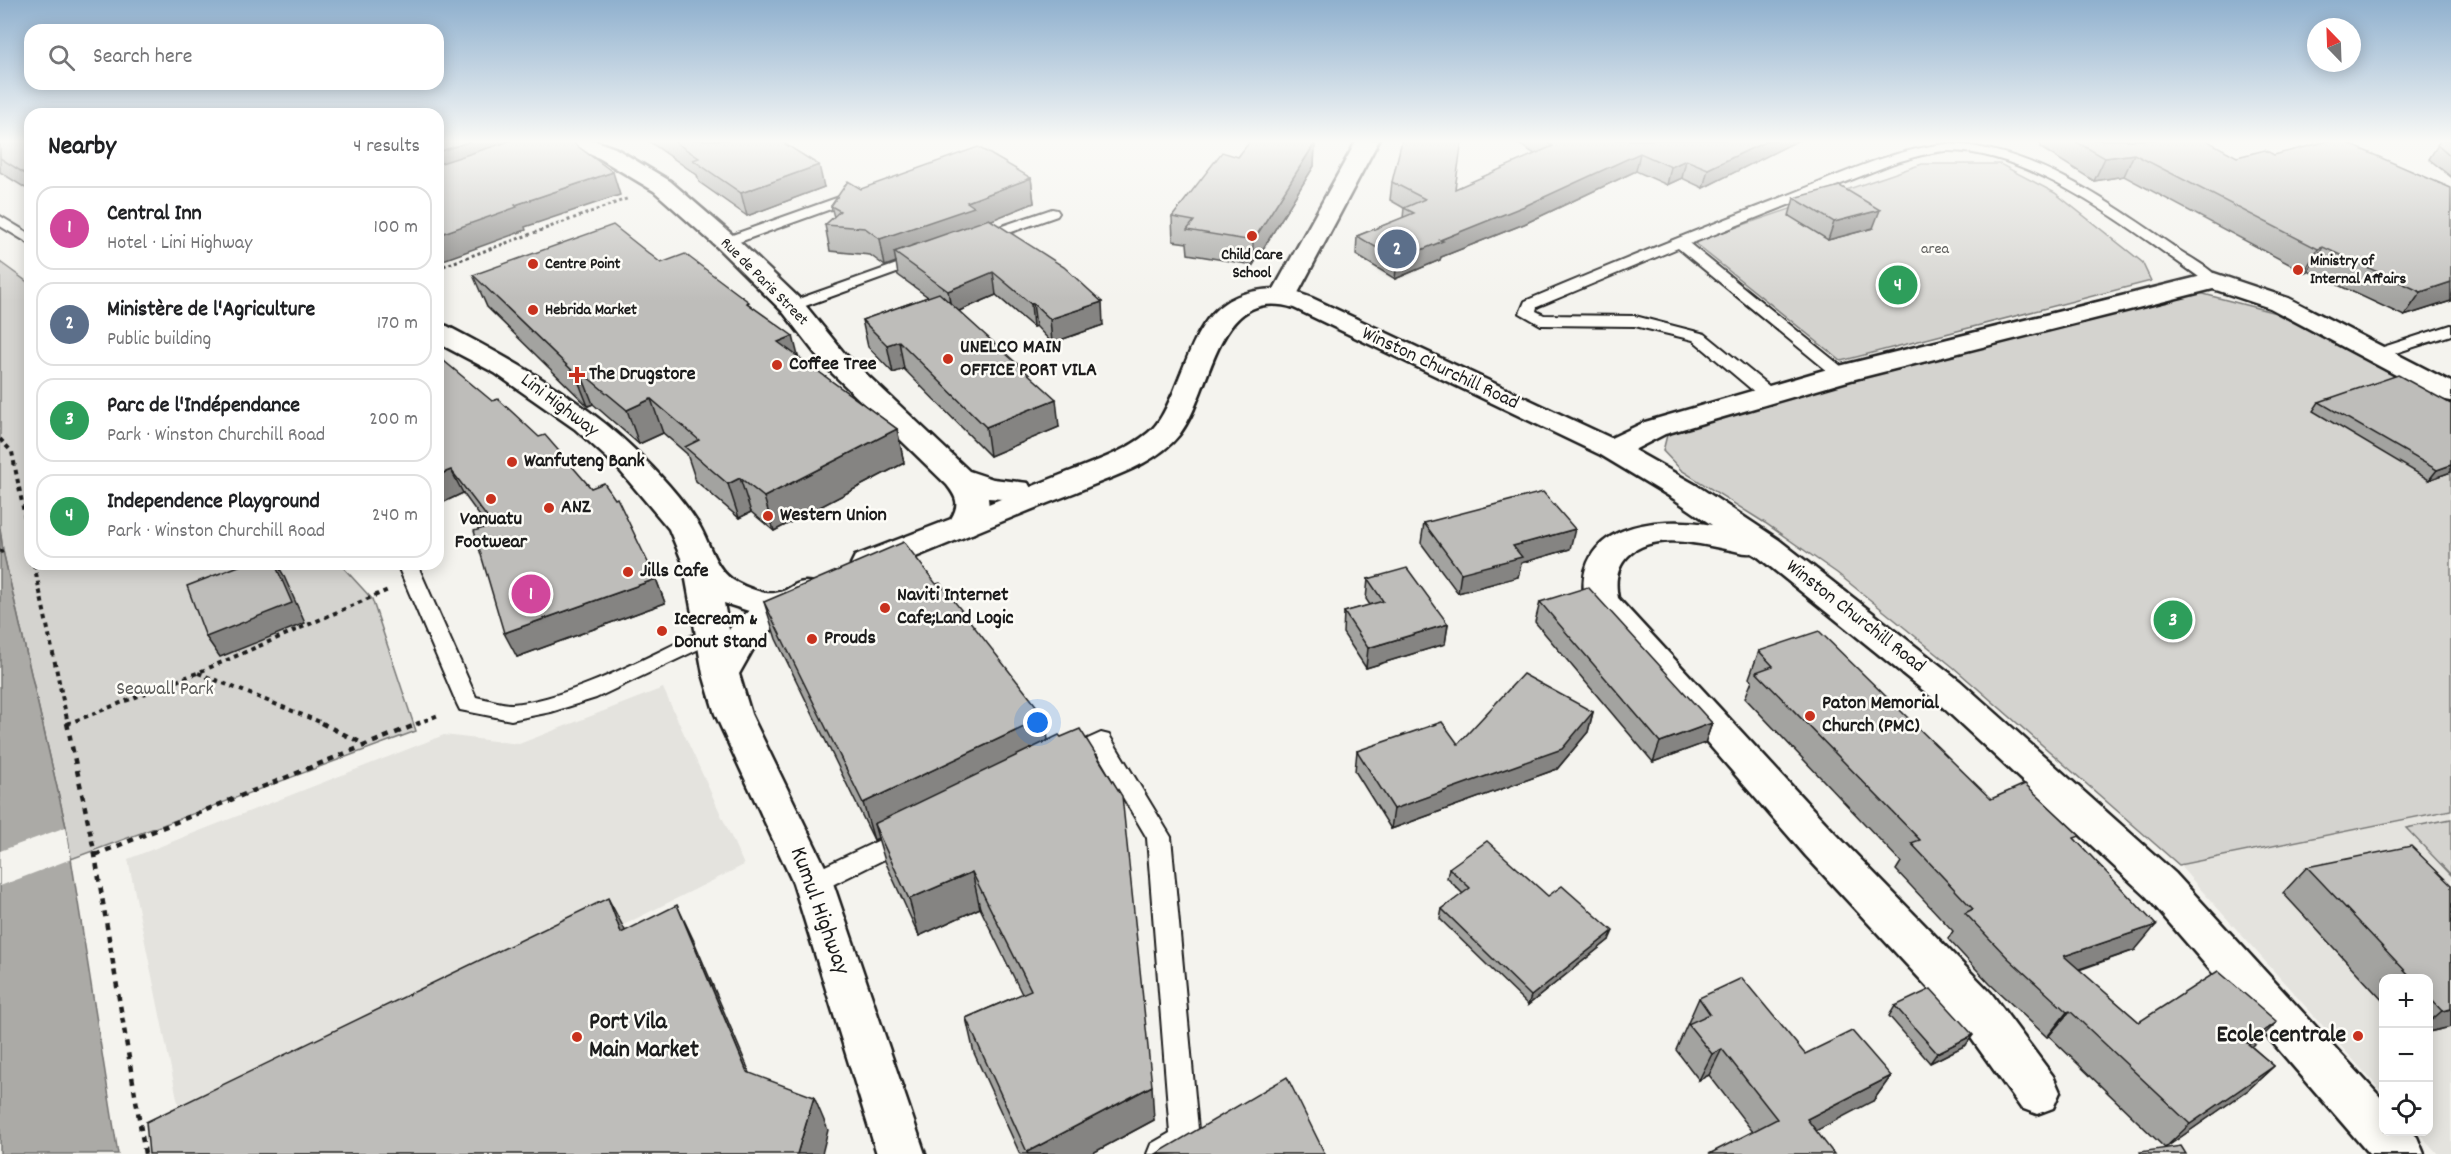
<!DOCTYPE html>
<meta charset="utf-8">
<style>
:root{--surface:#fff;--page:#f6f6f6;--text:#202124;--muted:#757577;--line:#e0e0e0;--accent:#1a73e8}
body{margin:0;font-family:Dekko,sans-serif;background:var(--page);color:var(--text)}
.controls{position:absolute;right:18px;bottom:18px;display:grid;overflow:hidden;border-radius:12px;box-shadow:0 3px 15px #0003}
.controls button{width:54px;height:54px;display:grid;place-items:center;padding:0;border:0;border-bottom:2px solid var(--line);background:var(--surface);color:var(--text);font:30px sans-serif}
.compass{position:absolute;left:2307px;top:18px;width:54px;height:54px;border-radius:50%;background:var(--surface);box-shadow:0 3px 15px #0003;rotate:337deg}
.you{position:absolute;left:1038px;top:723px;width:21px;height:21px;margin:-15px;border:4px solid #fff;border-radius:50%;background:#1a73e8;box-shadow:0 0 0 9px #1a73e833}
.badge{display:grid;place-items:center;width:39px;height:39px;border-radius:50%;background:var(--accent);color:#fff;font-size:20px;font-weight:700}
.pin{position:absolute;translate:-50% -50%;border:3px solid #fff;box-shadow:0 2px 6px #0006}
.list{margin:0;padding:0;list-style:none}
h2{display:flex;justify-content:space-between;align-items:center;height:78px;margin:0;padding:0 24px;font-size:26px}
h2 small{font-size:20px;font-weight:400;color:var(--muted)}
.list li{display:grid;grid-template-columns:39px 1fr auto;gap:18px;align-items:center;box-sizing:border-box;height:84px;margin:0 12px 12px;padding:0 12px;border:2px solid var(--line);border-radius:18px}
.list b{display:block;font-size:22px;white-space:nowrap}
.list p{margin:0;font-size:20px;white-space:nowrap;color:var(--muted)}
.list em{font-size:20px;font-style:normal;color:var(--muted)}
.icon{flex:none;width:33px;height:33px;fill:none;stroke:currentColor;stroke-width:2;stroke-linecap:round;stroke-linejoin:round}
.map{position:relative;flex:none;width:2451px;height:1154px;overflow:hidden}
.search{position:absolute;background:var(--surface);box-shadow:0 3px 15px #0003;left:24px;top:24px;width:420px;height:66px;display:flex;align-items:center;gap:15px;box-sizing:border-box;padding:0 21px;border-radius:18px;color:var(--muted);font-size:22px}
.panel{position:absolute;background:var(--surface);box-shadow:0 3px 15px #0003;left:24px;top:108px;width:420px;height:462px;border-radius:18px}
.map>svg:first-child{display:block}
.built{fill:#e4e3de}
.green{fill:#d4d3cf;stroke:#787876;stroke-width:1.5}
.water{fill:#abaaa6;stroke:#72716f;stroke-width:1.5}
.pier{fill:#f4f3ee}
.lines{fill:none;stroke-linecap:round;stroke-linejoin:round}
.service-casing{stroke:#1c1c1c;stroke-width:4}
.minor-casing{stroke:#1c1c1c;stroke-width:5}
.tertiary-casing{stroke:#1c1c1c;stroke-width:5}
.path-far2{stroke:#1c1c1c;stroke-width:3;stroke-dasharray:3 3;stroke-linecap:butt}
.path-far1{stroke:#1c1c1c;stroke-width:4;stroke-dasharray:4.5 4.5;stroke-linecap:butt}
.path{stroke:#1c1c1c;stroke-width:4.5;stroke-dasharray:6 6;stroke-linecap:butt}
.service{fill:#fdfcf7;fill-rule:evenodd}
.minor{fill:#fdfcf7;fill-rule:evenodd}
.tertiary{fill:#fdfcf7;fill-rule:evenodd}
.wall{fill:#a3a3a0;stroke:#1c1c1c;stroke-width:1.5}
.shaded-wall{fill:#858482;stroke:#1c1c1c;stroke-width:1.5}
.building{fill:#bebdba;stroke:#1c1c1c;stroke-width:1.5}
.poi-dot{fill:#c8321e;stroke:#fdfcf7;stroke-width:2}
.labels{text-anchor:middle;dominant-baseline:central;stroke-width:5;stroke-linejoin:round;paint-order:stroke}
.far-park-label{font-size:16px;fill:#5c5c5b;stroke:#fdfcf7}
.far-poi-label{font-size:16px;font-weight:bold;fill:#1c1c1c;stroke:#fdfcf7;text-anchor:start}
.far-street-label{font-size:16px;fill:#1c1c1c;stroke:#fdfcf7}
.poi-label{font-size:20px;font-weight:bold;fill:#1c1c1c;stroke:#fdfcf7;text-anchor:start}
.street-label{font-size:20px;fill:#1c1c1c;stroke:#fdfcf7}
.park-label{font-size:20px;fill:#5c5c5b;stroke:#fdfcf7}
.near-street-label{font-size:24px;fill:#1c1c1c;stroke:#fdfcf7}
.near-poi-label{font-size:24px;font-weight:bold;fill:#1c1c1c;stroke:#fdfcf7;text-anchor:start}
</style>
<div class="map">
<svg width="2451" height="1154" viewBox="0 0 2451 1154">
<rect width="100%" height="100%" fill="#f4f3ee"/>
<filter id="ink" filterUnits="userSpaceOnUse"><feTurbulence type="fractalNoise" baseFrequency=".0167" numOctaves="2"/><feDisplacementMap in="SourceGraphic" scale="12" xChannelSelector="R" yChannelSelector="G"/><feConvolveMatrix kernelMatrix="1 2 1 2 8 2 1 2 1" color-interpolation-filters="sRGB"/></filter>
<g filter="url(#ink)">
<g class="built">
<path d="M663,688L744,865L186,1142L128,859L444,735L519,744Z"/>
<path d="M2451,810V1154H2438L2418,1132H2428V978H2384L2383,1093L2179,865Z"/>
</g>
<g class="green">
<path d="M1922,164H2000L2055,193L2142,262L2151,281L1841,361L1693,242Z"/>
<path d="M0,262L30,284V564H340L372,599L416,731L71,859L66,827L3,551L0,528Z"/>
<path d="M2196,292L2276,313L2451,405V810L2179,865L1953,667L1837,573L1765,523L1681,470L1663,451L1667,435L1770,401Z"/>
<path d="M2451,819V875L2406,828Z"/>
</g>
<path class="water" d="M0,528L3,551L66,827L118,1154H0Z"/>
<path class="pier" d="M66,827L71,859L0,886V851Z"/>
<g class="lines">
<g class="service-casing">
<g id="service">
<path d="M1946,144C2031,146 2106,200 2173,246C2188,257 2210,267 2221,281L2214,285L2209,284C2141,237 2033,149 1947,151C1929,152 1911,158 1894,163L1690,244L1847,371L1849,374L1847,377H1835L1678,248L1537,307L1536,311L1544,315L1635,316L1705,334L1775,391L1777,395L1775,399H1763L1693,340L1635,326L1541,325L1520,313L1525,301C1613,264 1701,228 1791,194C1842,174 1891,150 1946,144Z"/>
<path d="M859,190L864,191L866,194L864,197L731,245H721L719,242L721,239Z"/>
<path d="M1052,209L1057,210L1059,213L1057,216L986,241L981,242L974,238L976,235Z"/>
<path d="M0,216L30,234V244L0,226Z"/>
<path d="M922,255L929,259L927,262L797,309H787L784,306L787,303Z"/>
<path d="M2451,325V335L2377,359L2369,354L2371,351Z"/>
<path d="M397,564H417L476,697C487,699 501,704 512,704C570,700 652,654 706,629L713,627L720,629L723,634L720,639L596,698L551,712L511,720L460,710L457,704Z"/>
<path d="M1101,733L1109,735L1171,837L1199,1140C1190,1154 1167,1154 1147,1154L1151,1144L1170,1133L1147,838L1097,753L1069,766L1061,763L1058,757L1061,751Z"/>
<path d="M905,828L913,831L917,838L913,845L822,890L813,893L804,890L801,883L804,876Z"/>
</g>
</g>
<g class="minor-casing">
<path id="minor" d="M1357,140H1379L1298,293L1312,298L1611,438L1645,422L1831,368L2214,273L2288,298L2451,382V401L2441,399L2270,308L2213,289L1851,380L1665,434L1634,450L1696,485L1779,540L1960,681L2175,873L2384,1101V1132H2412L2417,1137L2424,1154H2369L2147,897L1934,699L1757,556L1752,553C1744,554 1734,550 1725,549C1697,543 1651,532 1628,556C1616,568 1615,582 1618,598L1834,832L1991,993L2053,1076L2060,1092L2053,1108L2037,1114L2021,1108L1959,1021L1806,856L1585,602C1572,525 1655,515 1712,525L1674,499L1601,455L1294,308C1214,284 1214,390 1179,435C1155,465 1110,477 1076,492C1042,505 1008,519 974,533L963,536L952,533L947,526L952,519C990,503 1028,488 1066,473C1094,462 1125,452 1148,433C1161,422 1167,406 1174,391C1197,336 1205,292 1274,289Z"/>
</g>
<g class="tertiary-casing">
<g id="tertiary">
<path d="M563,140H593L615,148L670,181L735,237L801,300L845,354L969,471L993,479L1028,483L1032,490L1028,497L1017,500L988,498L989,509L974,533L879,572L867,575L855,572L851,564L855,556L951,519C960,504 957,498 947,485L825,366L783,312L717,247L654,191L599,158L566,145Z"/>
<path d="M438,324L447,326C514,361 583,399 637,452C656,470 683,500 697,522C710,541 713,569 736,582C745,587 764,595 775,593C794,591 793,577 818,584L823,592L818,600L791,614L757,642L739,674L751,714L833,883L925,1154H877L793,883L715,714L703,674L683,563L669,529L616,466L575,429L495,373L438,343ZM724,603L749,611L733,624L729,630Z"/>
</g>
</g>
<path class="path-far2" d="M438,268L629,198"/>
<g class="path-far1">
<path d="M0,439L12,452L30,543"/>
<path d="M0,552L3,551"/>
<path d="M34,564L68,724"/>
<path d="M198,673L325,724"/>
<path d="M67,724L197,673L388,590"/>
<path d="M416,724L441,714"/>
</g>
<g class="path">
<path d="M67,723L95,855L145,1154"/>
<path d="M321,723L364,744"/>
<path d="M67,724L70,723"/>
<path d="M95,855L420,723"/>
</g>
<use href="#service" class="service"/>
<use href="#minor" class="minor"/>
<use href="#tertiary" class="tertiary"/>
</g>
<g class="wall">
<path d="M0,140H30V191L0,172Z"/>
<path d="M647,140H779L824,187L747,216L699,182L697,175Z"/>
<path d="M1512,140H1799L1703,188L1682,178L1667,185L1636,171L1524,224L1441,257L1440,260L1395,279L1356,255L1357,236L1403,218L1404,208L1390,200L1392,182L1456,189L1535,154Z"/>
<path d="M2041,140H2206L2451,301L2404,316L2308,271L2304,272L2124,176L2094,181L2041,148Z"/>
<path d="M2441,140L2451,142V177L2429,159Z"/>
<path d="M1315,143L1314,166L1253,265L1188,254L1187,243L1173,241L1172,217L1238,157Z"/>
<path d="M1031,178L1034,203L990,220L1103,325L1052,343L1036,326L1033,327L996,295L959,311L1059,427L990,456L904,369L893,373L868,347L862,320L928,297L898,275L896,262L885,266L870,255L830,251L825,225L834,217L831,206L861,189Z"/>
<path d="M1794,198L1873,228L1828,240L1789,216Z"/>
<path d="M661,263L750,305L798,357L897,429L904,463L774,531L751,512L739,518L696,481L687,454L663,433L639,444L593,404L588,406L487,307L473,275Z"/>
<path d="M438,356L656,579L665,603L517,657L487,526L463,493L444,502L438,495Z"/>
<path d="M2319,402L2451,404V472L2429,480L2313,411Z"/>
<path d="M1424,523L1570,549L1521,563L1518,577L1458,593L1421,543Z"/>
<path d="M1368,579L1448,624L1445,644L1366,668L1343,633L1344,612L1370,605L1366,599Z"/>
<path d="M764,602L1048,740L1154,1120L1091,1154H1020L974,1053L966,1018L1022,994L980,908L919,936L885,861L878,838L874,840L776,639Z"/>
<path d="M1540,602L1712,723L1705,743L1653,762L1535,622Z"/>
<path d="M1759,651L1991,799L2076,840L2135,950L2079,970L2139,1022L2252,1047L2274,1066L2248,1090L2165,1148L2049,1036L2047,1037L1990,984L1948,939L1953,931L1896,870L1901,862L1745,698L1752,681L1749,678Z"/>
<path d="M1593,712L1588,732L1557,769L1391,829L1355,771L1357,751L1458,744Z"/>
<path d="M2307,867L2451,885V1027L2428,1032V978H2384V1002L2283,893Z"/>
<path d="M1449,868L1548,896L1609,940L1528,1005L1440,919L1442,909L1463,894L1447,878Z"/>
<path d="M1699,998L1805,1054L1891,1076L1873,1101L1753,1132L1709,1075L1699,1080L1676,1050Z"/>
<path d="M1895,1006L1966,1045L1930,1063L1889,1016Z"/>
</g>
<g class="shaded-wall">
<path d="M474,140H548L438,177V152Z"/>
<path d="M1769,140H1799L1703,188L1708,169Z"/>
<path d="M1315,143L1314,166L1253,265V241Z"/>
<path d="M1640,153L1636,171L1524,224L1441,257L1440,260L1395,279L1397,260L1440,240Z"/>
<path d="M2134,154L2124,176L2094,181L2105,158Z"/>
<path d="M1686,160L1682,178L1667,185L1671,167Z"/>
<path d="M819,165L824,187L747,216L741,193Z"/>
<path d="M613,172L620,195L525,227L526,230L438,262V235L515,205Z"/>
<path d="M1031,178L1034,203L977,226L894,252L896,262L885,266L880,239L967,202Z"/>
<path d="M1880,210L1873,228L1828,240L1834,222Z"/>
<path d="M2323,247L2308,271L2304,272L2318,249Z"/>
<path d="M993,272L996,295L952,314L948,291Z"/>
<path d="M2451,282V301L2404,316L2421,292Z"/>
<path d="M1102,302L1103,325L1052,343L1050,319Z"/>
<path d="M1033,303L1036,326L1033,327L1031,304Z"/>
<path d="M793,336L801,368L778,342Z"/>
<path d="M899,341L904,369L893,373L887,345Z"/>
<path d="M580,371L593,404L588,406L575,373Z"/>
<path d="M651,399L663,433L639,444L627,410Z"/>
<path d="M1056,399L1059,427L990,456L986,427Z"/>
<path d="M897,429L904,463L774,531L764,497Z"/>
<path d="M2451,465V472L2429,480L2437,470Z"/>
<path d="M451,470L463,493L444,502L438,489V475Z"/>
<path d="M740,478L751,512L739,518L728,484Z"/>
<path d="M1575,529L1570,549L1521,563L1518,577L1458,593L1461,573L1513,546Z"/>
<path d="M275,564H277L283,574L305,623L220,657L206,637Z"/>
<path d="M656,579L665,603L517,657L504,633Z"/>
<path d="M1448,624L1445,644L1366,668L1368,648Z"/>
<path d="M1593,712L1588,732L1557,769L1391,829L1394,809Z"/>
<path d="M1045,717L1050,755L874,824L878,838L874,840L863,803Z"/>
<path d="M1712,723L1705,743L1653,762L1660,742Z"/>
<path d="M972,872L980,908L919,936L909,899Z"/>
<path d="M608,898L627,934L621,933Z"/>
<path d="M677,905L694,941L764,1106L747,1072Z"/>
<path d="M2156,925L2135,950L2044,981L2064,956Z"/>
<path d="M1613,931L1609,940L1528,1005L1531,996Z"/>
<path d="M2451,1009V1027L2428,1032V1023L2442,1011Z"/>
<path d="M2070,1011L2049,1036L2047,1037L2067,1012Z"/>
<path d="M2277,1022L2252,1047L2247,1043Z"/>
<path d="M1973,1035L1966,1045L1930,1063L1937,1053Z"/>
<path d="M1722,1049L1709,1075L1699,1080L1712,1054Z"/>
<path d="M2274,1066L2248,1090L2165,1148L2190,1124Z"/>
<path d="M1891,1076L1873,1101L1791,1144L1807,1119Z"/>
<path d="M1152,1086L1154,1120L1091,1154H1028L1027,1152Z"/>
<path d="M814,1097L828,1130L822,1154H797Z"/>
</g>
<g class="building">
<path d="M0,140H30V177L0,158Z"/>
<path d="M438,140H474L438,152Z"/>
<path d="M513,140H569L613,172L515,205L517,207L438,235V164Z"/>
<path d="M672,140H779L819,165L741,193L693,160L699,158Z"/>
<path d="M1251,140H1291L1315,143L1253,241L1187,230L1194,221L1172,217L1222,152L1238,157Z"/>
<path d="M1402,140H1462L1455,189L1553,146L1544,140H1769L1708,169L1686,160L1671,167L1640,153L1527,205L1440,240L1443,241L1397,260L1357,236L1414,213L1404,208L1425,199L1392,182Z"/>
<path d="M2073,140H2206L2237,157L2265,150L2274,155L2332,140H2340L2451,188V282L2421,292L2323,247L2318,249L2134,154L2105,158Z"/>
<path d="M2441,140H2445L2451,142V157L2437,145Z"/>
<path d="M978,147L1031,178L967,202L974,207L880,239L865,228L825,225L840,211L831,206L848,181L861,189Z"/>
<path d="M1840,186L1880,210L1834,222L1794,198Z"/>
<path d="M989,219L1064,267L1102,302L1050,319L1033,303L1031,304L993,272L948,291L894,252Z"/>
<path d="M613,225L661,263L685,254L749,302L747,303L793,336L778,342L897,429L764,497L740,478L728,484L685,447L699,440L651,399L627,410L580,371L575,373L473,275Z"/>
<path d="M939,293L1056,399L986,427L899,341L887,345L862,320Z"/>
<path d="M438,356L492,401L498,399L539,437L545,435L591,488L604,483L615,499L617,498L656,579L504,633L474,531L493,525L451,470L438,475Z"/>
<path d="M2398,375L2451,404V465L2437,470L2319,402Z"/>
<path d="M1543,492L1575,529L1513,546L1522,557L1461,573L1424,523Z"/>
<path d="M904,542L936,584L940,583L1045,717L863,803L764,602Z"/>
<path d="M244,564H275L292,603L206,637L187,586Z"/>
<path d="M1407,568L1448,624L1368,648L1344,612L1383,601L1368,579Z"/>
<path d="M1588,587L1712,723L1660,742L1540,602Z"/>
<path d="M1819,631L1991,799L2025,784L2080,836L2074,838L2156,925L2064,956L2139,1022L2218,971L2277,1022L2247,1043L2274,1066L2190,1124L2070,1011L2067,1012L2008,958L1965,913L1973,909L1911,843L1920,840L1756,672L1773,666L1759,651Z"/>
<path d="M1523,674L1593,712L1562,749L1394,809L1357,751L1442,722L1458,744Z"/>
<path d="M1080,729L1122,796L1152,1086L1027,1152L966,1018L1031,990L972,872L909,899L874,824L1059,735L1061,737Z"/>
<path d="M1487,841L1548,896L1562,886L1613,931L1531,996L1442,909L1470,888L1449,868Z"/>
<path d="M2411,846L2451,885V1009L2442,1011L2428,996V978H2412L2307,867Z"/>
<path d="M608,898L621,933L677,905L747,1072L814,1097L797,1154H149L146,1122Z"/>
<path d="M1742,978L1805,1054L1852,1031L1891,1076L1807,1119L1834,1154H1709L1777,1119L1722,1049L1712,1054L1688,1024L1710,1014L1699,998Z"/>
<path d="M1931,989L1973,1035L1937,1053L1895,1006Z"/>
<path d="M1287,1077L1325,1154H1156Z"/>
<path d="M2181,1146L2186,1154H2141L2140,1152Z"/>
</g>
</g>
<linearGradient id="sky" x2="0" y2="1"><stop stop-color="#8fb0ce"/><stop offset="0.47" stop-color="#fafaf7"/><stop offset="1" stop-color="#fafaf7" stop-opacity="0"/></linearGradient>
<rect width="2451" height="301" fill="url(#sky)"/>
<g class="poi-dot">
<circle cx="1252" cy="236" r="6"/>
<circle cx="533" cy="264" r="6"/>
<circle cx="2298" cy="270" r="6"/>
<circle cx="533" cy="310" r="6"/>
<circle cx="948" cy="359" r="6"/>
<circle cx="777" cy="365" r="6"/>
<path d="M574 366h6v6h6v6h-6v6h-6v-6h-6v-6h6z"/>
<circle cx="512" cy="462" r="6"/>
<circle cx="491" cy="499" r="6"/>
<circle cx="549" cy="508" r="6"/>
<circle cx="768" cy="516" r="6"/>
<circle cx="628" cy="572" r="6"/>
<circle cx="885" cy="608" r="6"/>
<circle cx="662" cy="631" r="6"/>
<circle cx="812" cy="639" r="6"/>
<circle cx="1810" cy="716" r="6"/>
<circle cx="2358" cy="1036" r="6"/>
<circle cx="577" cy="1037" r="6"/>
</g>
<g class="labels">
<g class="far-park-label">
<text x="1935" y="249">area</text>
</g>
<g class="far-poi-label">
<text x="1252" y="255" text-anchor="middle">Child Care<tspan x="1252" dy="18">School</tspan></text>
<text x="2310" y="261">Ministry of<tspan x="2310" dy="18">Internal Affairs</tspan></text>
<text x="545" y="264">Centre Point</text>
<text x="545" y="310">Hebrida Market</text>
</g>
<g class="far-street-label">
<text transform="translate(764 282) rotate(45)">Rue de Paris Street</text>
</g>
<g class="poi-label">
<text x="960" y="348">UNELCO MAIN<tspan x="960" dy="23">OFFICE PORT VILA</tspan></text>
<text x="789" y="365">Coffee Tree</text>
<text x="589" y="375">The Drugstore</text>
<text x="524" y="462">Wanfuteng Bank</text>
<text x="561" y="508">ANZ</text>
<text x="780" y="516">Western Union</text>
<text x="491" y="520" text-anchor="middle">Vanuatu<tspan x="491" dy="23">Footwear</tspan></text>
<text x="640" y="572">Jills Cafe</text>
<text x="897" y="596">Naviti Internet<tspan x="897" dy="23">Cafe;Land Logic</tspan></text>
<text x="674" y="620">Icecream &amp;<tspan x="674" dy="23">Donut Stand</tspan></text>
<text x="824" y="639">Prouds</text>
<text x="1822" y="704">Paton Memorial<tspan x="1822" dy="23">Church (PMC)</tspan></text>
</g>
<g class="street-label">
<text transform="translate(1440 369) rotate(25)">Winston Churchill Road</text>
<text transform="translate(559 406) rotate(37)">Lini Highway</text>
<text transform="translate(1855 617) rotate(38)">Winston Churchill Road</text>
</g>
<g class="park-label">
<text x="165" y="690">Seawall Park</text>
</g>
<g class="near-street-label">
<text transform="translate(819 911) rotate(70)">Kumul Highway</text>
</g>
<g class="near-poi-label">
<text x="589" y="1023">Port Vila<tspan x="589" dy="28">Main Market</tspan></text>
<text x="2346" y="1036" text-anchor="end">Ecole centrale</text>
</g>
</g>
</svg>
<div class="controls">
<button>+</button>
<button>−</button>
<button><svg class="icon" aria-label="locate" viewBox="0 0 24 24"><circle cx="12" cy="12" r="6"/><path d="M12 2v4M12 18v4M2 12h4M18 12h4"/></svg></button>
</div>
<svg class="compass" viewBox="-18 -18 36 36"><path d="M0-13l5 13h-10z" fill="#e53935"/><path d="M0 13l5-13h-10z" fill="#757577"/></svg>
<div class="you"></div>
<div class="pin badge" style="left:531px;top:594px;background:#d1479c">1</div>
<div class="pin badge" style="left:1397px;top:249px;background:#5c6f8a">2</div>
<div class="pin badge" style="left:2173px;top:620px;background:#2e9e5b">3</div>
<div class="pin badge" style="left:1898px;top:285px;background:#2e9e5b">4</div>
<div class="search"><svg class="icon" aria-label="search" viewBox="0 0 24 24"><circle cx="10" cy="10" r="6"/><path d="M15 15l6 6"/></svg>Search here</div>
<section class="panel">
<h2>Nearby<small>4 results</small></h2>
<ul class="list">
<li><span class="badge" style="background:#d1479c">1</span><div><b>Central Inn</b><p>Hotel · Lini Highway</p></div><em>100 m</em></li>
<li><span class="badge" style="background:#5c6f8a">2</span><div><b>Ministère de l'Agriculture</b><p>Public building</p></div><em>170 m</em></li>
<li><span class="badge" style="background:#2e9e5b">3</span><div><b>Parc de l'Indépendance</b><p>Park · Winston Churchill Road</p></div><em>200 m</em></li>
<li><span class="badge" style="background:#2e9e5b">4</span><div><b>Independence Playground</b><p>Park · Winston Churchill Road</p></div><em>240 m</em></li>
</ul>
</section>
</div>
